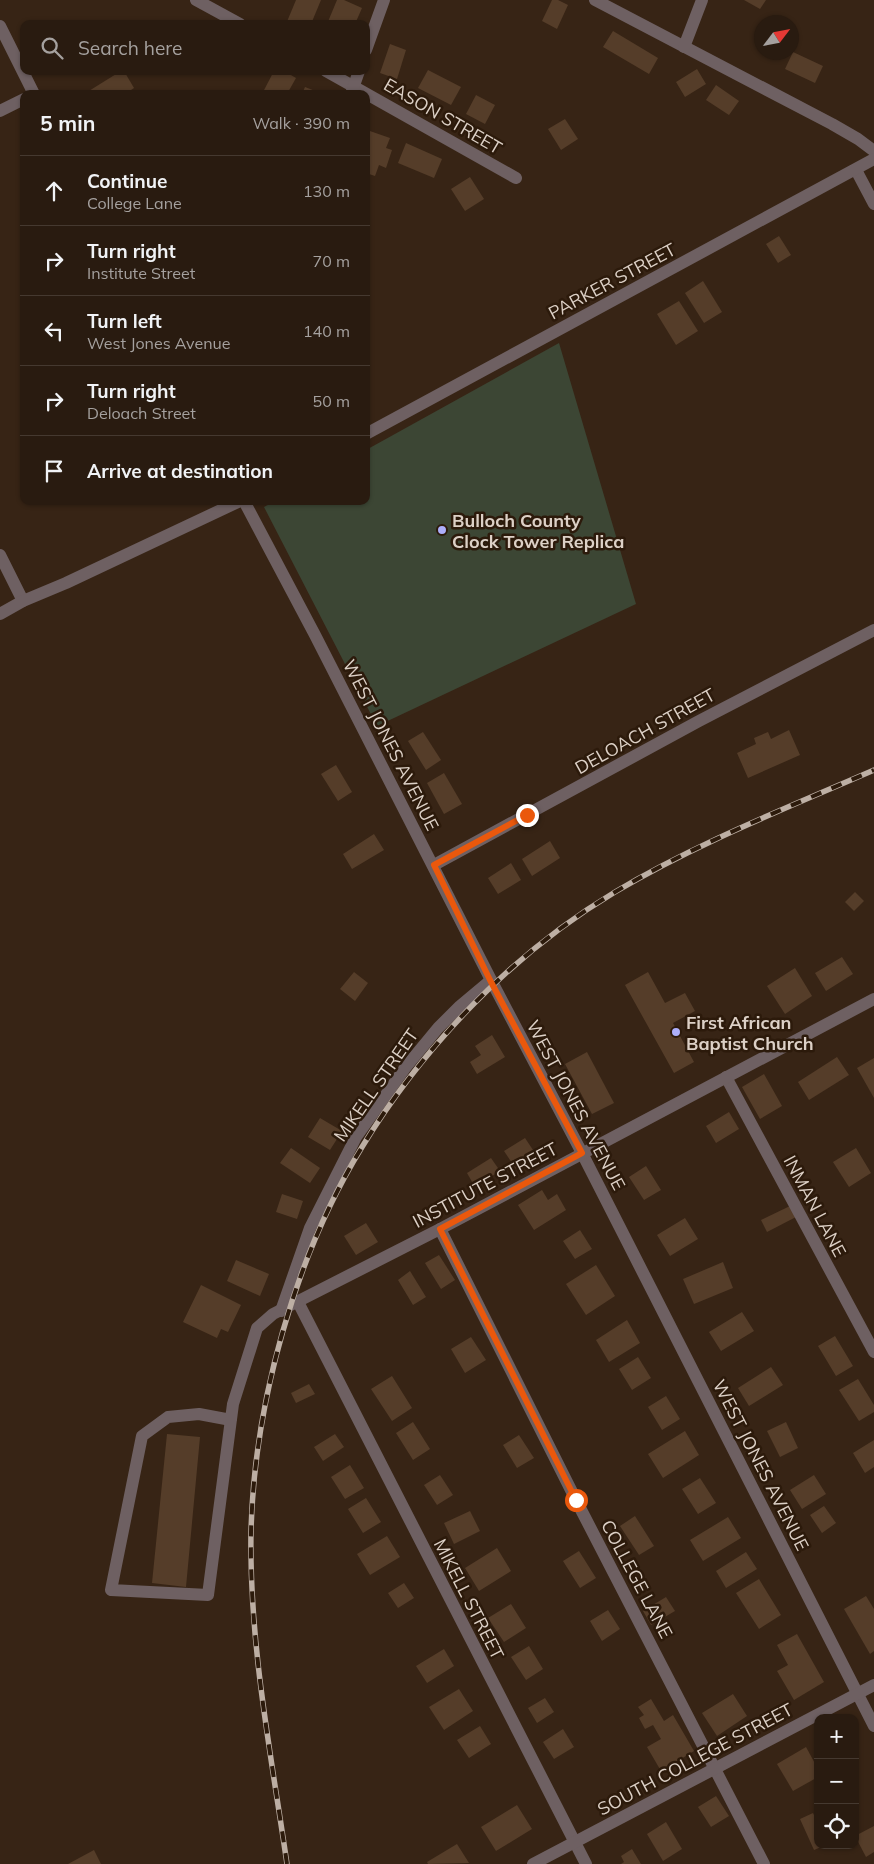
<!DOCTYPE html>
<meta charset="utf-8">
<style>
:root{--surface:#291b10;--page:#312419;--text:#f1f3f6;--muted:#a5a19f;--line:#453930}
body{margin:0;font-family:Mulish,sans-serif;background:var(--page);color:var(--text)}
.controls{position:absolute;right:15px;bottom:15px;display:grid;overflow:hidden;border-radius:10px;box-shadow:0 1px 4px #0004}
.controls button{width:45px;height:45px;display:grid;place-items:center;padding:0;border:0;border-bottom:1px solid var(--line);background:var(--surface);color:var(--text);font:25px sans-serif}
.compass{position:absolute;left:754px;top:15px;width:45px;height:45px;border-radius:50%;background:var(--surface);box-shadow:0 1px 4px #0004;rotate:58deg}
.stop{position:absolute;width:15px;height:15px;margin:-11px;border:4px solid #ea580c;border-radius:50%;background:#fff}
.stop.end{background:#ea580c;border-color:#fff;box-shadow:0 1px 5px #0008}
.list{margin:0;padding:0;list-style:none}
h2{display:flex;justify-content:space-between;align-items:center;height:65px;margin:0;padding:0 20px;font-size:21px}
h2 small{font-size:16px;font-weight:400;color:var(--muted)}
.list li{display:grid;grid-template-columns:32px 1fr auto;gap:15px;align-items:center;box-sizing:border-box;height:70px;padding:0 20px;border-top:1px solid var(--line)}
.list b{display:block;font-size:19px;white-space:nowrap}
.list p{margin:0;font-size:16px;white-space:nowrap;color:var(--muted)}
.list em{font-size:16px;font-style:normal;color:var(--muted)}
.icon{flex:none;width:28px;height:28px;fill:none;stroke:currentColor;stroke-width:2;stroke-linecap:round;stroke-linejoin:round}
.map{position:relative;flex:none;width:874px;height:1864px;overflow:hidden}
.search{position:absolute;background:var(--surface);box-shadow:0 1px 4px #0004;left:20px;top:20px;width:350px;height:55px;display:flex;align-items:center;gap:12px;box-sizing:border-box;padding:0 18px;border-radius:10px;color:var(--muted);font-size:19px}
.panel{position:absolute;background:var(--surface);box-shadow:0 1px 4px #0004;left:20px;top:90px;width:350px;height:415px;border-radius:10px}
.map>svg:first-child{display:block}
.green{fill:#3c4634}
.building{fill:#553d29}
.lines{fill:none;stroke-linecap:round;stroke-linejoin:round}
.minor{stroke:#6e6062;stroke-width:12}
.rail-casing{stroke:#bdafa4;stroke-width:5.5}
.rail{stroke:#2c1a0b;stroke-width:4;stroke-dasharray:11;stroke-linecap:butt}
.route{stroke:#ea580c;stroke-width:6}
.poi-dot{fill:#adaffb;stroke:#2c1a0b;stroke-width:2}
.labels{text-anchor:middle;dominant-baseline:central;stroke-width:5;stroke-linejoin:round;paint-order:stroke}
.street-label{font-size:18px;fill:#dcd0c6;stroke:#2c1a0b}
.poi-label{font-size:18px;font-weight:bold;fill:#dcd0c6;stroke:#2c1a0b;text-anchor:start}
</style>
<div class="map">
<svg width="874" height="1864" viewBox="0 0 874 1864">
<rect width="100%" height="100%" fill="#372415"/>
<path class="green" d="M559,343L636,604L377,726L264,507L275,501H366V450Z"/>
<g class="building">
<path d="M296,0H321L311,24H286Z"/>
<path d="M337,0H344L362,8L355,24H327Z"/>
<path d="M552,0H558L568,5L557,29L542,21Z"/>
<path d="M744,0H766L760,9Z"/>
<path d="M613,31L658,58L649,74L603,47Z"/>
<path d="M390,44L406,50L397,79L380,73Z"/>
<path d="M793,52L823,66L815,83L785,69Z"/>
<path d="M697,69L706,84L685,97L676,82Z"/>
<path d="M428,70L461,87L451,105L418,88Z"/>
<path d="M121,71H124L134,88L125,94H84Z"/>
<path d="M274,71H284L296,78L287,94H266L263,92Z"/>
<path d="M716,85L739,101L729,115L706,100Z"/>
<path d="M305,87L323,94H302Z"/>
<path d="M476,95L495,105L485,124L466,114Z"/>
<path d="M565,119L578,139L561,150L548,129Z"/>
<path d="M367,130L390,138L386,148L392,150L386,168L379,165L375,176L366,173Z"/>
<path d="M406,143L442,159L434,178L398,163Z"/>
<path d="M470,177L484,199L465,211L451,189Z"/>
<path d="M779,236L791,255L778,263L766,244Z"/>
<path d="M703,281L722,312L704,323L685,293Z"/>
<path d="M679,301L698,331L676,345L657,314Z"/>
<path d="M789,730L800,755L748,778L737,753L756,744L754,738L768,732L771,739Z"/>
<path d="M423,732L441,760L426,770L408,741Z"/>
<path d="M336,765L352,792L338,801L321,774Z"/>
<path d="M444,773L462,804L444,814L427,783Z"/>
<path d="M374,834L384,850L352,869L343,854Z"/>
<path d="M550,841L560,858L532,876L522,859Z"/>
<path d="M511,863L521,880L498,894L488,878Z"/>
<path d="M855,892L864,901L854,911L845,902Z"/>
<path d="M842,957L853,974L826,991L815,973Z"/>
<path d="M795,968L812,996L785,1014L767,986Z"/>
<path d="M354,972L368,983L355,1001L340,989Z"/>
<path d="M648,972L665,1003L685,993L695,1011L673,1023L694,1062L674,1073L625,985Z"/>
<path d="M492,1035L505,1057L477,1074L470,1062L481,1055L475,1046Z"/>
<path d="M587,1052L614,1103L592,1114L565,1064Z"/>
<path d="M837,1057L849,1075L809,1100L798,1082Z"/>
<path d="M874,1058V1098L857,1068Z"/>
<path d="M764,1074L782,1106L760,1119L742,1087Z"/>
<path d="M729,1112L739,1129L716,1143L706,1126Z"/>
<path d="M320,1118L342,1131L330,1150L308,1137Z"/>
<path d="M525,1138L537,1156L516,1169L504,1151Z"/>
<path d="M291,1148L320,1168L310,1183L280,1163Z"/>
<path d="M856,1148L871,1173L849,1187L833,1162Z"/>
<path d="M491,1158L500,1171L475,1187L467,1173Z"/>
<path d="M646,1166L661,1190L644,1200L629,1177Z"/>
<path d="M542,1190L548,1200L557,1194L566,1210L534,1230L518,1205Z"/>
<path d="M282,1194L303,1201L297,1219L276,1212Z"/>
<path d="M790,1206L796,1217L767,1232L761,1220Z"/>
<path d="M685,1218L698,1239L670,1256L657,1235Z"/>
<path d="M366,1223L378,1242L356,1255L344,1236Z"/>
<path d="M580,1230L592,1249L575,1259L563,1241Z"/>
<path d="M439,1255L455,1280L441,1289L425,1263Z"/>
<path d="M236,1260L269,1274L260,1296L227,1281Z"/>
<path d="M723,1262L733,1288L694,1304L683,1279Z"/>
<path d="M596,1265L615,1296L586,1315L566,1284Z"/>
<path d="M410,1271L426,1297L413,1305L398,1280Z"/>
<path d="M201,1285L241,1305L228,1332L221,1329L217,1338L183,1322Z"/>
<path d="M742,1312L754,1331L721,1351L709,1332Z"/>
<path d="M627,1320L640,1343L609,1362L596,1340Z"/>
<path d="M835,1336L853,1366L836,1376L818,1346Z"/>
<path d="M471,1337L486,1360L465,1373L451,1349Z"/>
<path d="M638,1357L651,1378L632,1390L619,1369Z"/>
<path d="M771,1367L783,1385L749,1406L738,1388Z"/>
<path d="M392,1376L412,1408L392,1421L371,1389Z"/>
<path d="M858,1379L874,1405V1412L859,1421L839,1390Z"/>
<path d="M309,1384L315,1394L296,1403L291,1393Z"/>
<path d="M666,1396L680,1419L662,1430L648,1407Z"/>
<path d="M413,1422L430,1449L413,1460L396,1433Z"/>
<path d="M786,1422L798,1448L780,1457L767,1431Z"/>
<path d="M685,1431L699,1455L663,1478L648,1454Z"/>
<path d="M167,1434L200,1437L186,1587L152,1583Z"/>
<path d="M335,1434L344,1447L323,1461L314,1447Z"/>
<path d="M519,1435L534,1458L517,1468L503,1445Z"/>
<path d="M874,1440V1467L865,1473L853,1453Z"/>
<path d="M350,1465L364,1488L345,1499L331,1477Z"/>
<path d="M440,1475L453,1495L437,1505L424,1485Z"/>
<path d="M814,1475L826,1494L802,1509L790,1490Z"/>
<path d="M700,1478L716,1503L698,1514L682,1489Z"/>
<path d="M366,1498L381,1522L363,1533L348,1509Z"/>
<path d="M824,1506L836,1523L822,1533L810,1515Z"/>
<path d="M470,1511L480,1531L454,1544L444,1523Z"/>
<path d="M635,1516L654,1546L639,1555L620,1526Z"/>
<path d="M728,1517L741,1538L703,1561L690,1540Z"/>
<path d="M387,1536L400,1557L370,1575L357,1554Z"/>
<path d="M497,1548L511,1571L479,1591L465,1568Z"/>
<path d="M579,1551L596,1578L580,1588L563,1561Z"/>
<path d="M746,1552L757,1569L726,1588L716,1571Z"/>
<path d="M759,1579L781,1615L759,1629L736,1593Z"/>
<path d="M404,1583L414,1598L398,1608L388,1593Z"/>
<path d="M866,1596L874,1609V1651L870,1654L844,1609Z"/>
<path d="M666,1597L675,1611L651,1625L643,1611Z"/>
<path d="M511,1604L526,1628L504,1642L488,1618Z"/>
<path d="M608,1610L620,1629L602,1641L590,1621Z"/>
<path d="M797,1634L824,1682L794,1700L777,1671L788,1665L777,1645Z"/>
<path d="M529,1646L543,1669L526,1680L511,1657Z"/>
<path d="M444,1649L454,1666L427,1683L416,1666Z"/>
<path d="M459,1689L473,1711L444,1730L429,1707Z"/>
<path d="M733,1694L747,1716L717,1736L702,1713Z"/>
<path d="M545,1698L554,1712L537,1723L528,1708Z"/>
<path d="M651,1699L664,1721L673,1715L694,1751L661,1771L647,1747L661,1739L653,1725L645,1729L639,1718L644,1715L638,1707Z"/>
<path d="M480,1726L491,1744L469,1758L457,1740Z"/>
<path d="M563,1729L574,1747L554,1759L543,1742Z"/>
<path d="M806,1747L818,1769V1777L793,1791L777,1764Z"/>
<path d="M716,1796L729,1816L711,1827L698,1807Z"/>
<path d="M517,1805L532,1829L496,1851L481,1827Z"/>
<path d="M813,1813L818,1823V1845H826L814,1850L800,1819Z"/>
<path d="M666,1822L682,1849L663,1861L647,1834Z"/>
<path d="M874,1826V1852L866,1857L855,1836Z"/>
<path d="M457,1844L469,1863L428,1864L427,1862Z"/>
<path d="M632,1849L641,1864H621L624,1862L621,1856Z"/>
<path d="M94,1850L101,1864H68Z"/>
</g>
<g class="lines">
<g class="minor">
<path d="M196,0L240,24"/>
<path d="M595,0L832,124L858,139L874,151"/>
<path d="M0,26L34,94"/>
<path d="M684,47L702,0"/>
<path d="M366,50L384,0"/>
<path d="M326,71L516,178"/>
<path d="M351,94L359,71"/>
<path d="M0,111L24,99"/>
<path d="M856,170L874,204"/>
<path d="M366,434L874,159"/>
<path d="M244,501L315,635L491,980L582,1153L874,1726"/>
<path d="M0,555L23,601"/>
<path d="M0,614L23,601L66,583L240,501"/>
<path d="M434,865L699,721L874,630"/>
<path d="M726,1077L874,1352"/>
<path d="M440,1229L576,1500L764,1864"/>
<path d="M298,1302L586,1864"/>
<path d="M281,1311L310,1228L356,1137L405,1068L438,1028L460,1006L491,980"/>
<path d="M231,1420L199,1414L168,1417L142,1436L111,1590L208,1595L233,1404L257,1328L273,1314L440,1229L874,999"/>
<path d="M533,1864L874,1685"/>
</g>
<g class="rail-casing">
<path id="rail" d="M287,1864C271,1754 249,1643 251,1532C254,1404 295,1256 362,1147C424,1045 513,953 615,892C697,843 787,808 874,770"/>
</g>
<use href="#rail" class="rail"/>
</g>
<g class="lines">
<path class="route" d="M527,815L434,865L490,980L582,1153L440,1229L576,1500"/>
</g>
<g class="poi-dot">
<circle cx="442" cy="530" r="5"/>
<circle cx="676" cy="1032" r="5"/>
</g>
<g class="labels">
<g class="street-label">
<text transform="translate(443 116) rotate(30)">EASON STREET</text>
<text transform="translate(612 281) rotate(-28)">PARKER STREET</text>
<text transform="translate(645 731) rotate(-29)">DELOACH STREET</text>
<text transform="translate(391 745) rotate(63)">WEST JONES AVENUE</text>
<text transform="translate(376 1085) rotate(-55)">MIKELL STREET</text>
<text transform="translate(576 1105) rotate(62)">WEST JONES AVENUE</text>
<text transform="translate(485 1185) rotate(-28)">INSTITUTE STREET</text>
<text transform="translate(815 1206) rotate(62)">INMAN LANE</text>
<text transform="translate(761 1465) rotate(63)">WEST JONES AVENUE</text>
<text transform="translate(637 1579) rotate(62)">COLLEGE LANE</text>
<text transform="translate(469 1599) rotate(63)">MIKELL STREET</text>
<text transform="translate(695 1759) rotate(-28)">SOUTH COLLEGE STREET</text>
</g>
<g class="poi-label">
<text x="452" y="520">Bulloch County<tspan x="452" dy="21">Clock Tower Replica</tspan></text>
<text x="686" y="1022">First African<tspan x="686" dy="21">Baptist Church</tspan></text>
</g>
</g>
</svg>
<div class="controls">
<button>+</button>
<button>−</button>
<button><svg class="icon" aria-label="locate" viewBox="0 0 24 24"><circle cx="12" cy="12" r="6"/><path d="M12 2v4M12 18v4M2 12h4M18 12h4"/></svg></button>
</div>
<svg class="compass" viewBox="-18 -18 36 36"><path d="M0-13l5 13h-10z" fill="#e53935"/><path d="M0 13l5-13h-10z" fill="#a5a19f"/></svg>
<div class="stop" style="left:576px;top:1500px"></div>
<div class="stop end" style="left:527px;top:815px"></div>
<div class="search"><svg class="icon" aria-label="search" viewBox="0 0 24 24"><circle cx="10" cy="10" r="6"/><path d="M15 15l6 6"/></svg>Search here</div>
<section class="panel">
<h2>5 min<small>Walk · 390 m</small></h2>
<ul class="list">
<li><svg class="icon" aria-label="ahead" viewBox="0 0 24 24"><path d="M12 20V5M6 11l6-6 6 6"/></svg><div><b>Continue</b><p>College Lane</p></div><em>130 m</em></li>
<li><svg class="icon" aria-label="right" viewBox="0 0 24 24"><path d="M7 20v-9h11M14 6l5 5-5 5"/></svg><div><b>Turn right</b><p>Institute Street</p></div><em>70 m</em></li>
<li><svg class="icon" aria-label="left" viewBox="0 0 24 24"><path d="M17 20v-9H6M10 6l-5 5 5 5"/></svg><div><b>Turn left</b><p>West Jones Avenue</p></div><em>140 m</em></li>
<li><svg class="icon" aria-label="right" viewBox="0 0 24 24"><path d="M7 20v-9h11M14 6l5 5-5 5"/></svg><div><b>Turn right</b><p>Deloach Street</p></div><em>50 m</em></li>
<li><svg class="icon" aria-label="arrive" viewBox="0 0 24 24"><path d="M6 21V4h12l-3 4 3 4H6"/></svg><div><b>Arrive at destination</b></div></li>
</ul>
</section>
</div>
